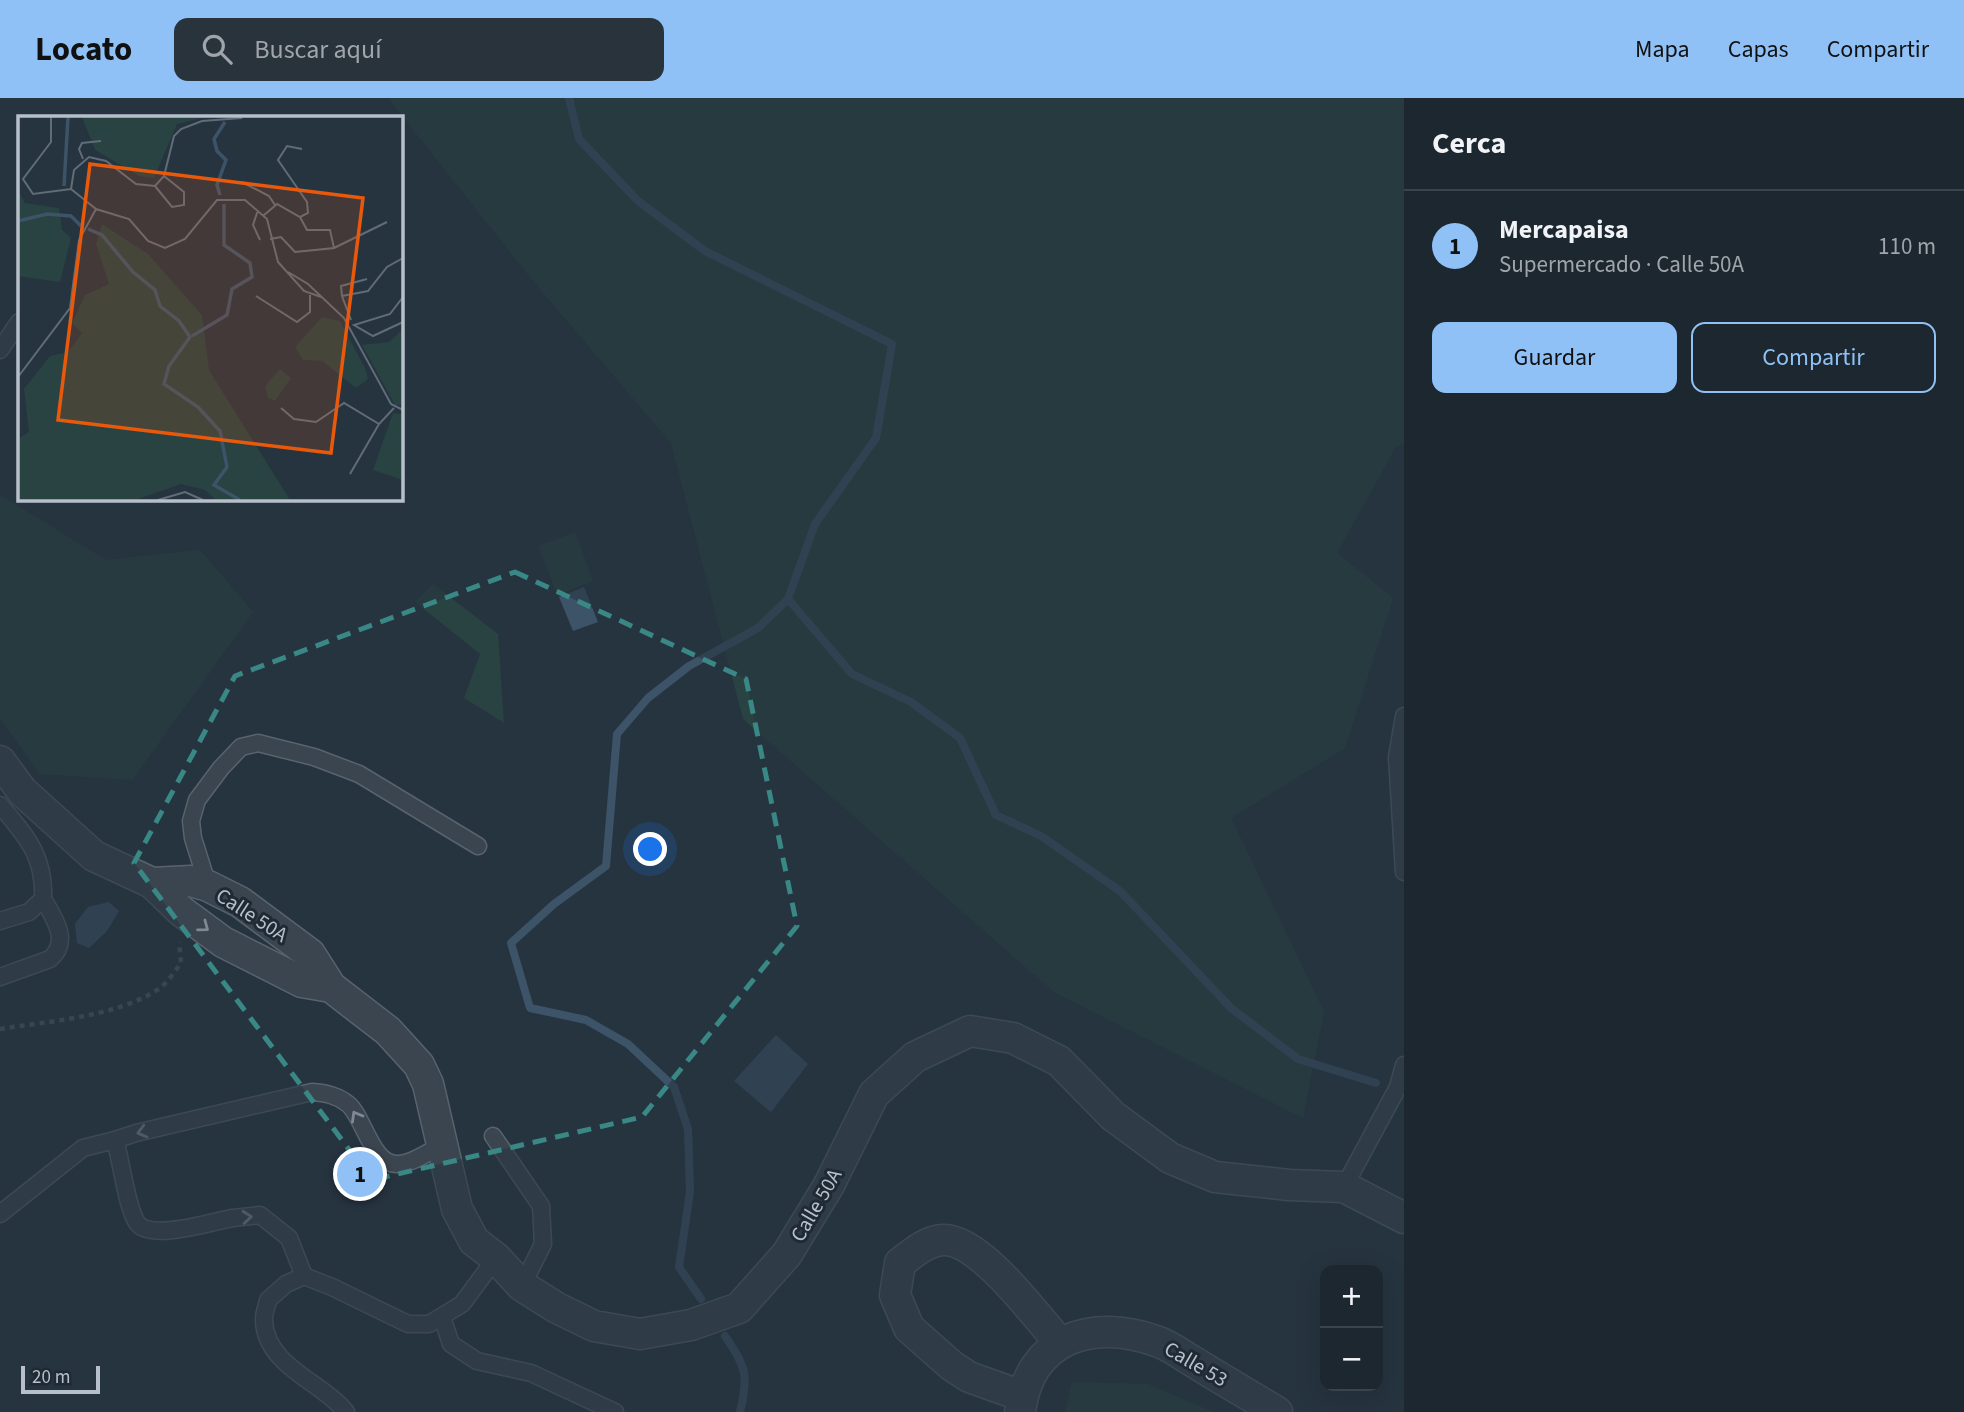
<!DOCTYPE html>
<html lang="es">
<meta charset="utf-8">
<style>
:root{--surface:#1c2730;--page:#29333c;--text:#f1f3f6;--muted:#a0a5ab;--line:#3a444c;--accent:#90c1f6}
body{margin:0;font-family:"Source Sans 3",sans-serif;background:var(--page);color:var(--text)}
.controls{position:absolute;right:21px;bottom:21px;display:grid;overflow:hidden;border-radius:14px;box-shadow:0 7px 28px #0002}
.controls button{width:63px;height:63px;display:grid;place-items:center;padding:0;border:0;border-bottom:2px solid var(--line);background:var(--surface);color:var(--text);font:35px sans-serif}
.scale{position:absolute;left:21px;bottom:18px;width:79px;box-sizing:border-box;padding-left:7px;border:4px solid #b7c0ca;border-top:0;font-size:19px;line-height:24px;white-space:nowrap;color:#b7c0ca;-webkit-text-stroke:5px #1f2a35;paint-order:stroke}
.you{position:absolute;left:651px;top:752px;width:24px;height:24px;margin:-18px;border:5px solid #fff;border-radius:50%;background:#1a73e8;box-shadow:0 0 0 10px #1a73e833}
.badge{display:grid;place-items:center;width:46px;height:46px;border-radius:50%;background:var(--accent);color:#111;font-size:23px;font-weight:700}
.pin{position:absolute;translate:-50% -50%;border:4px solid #fff;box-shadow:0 2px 7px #0006}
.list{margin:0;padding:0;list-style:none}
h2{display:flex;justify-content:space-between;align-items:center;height:91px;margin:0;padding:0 28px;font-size:30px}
h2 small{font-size:23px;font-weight:400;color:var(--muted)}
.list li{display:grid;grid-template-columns:46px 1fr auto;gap:21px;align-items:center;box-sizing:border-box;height:112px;padding:0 28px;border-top:2px solid var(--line)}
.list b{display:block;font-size:26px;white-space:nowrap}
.list p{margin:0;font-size:23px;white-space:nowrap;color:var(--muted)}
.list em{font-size:23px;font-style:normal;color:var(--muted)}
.actions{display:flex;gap:14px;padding:21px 28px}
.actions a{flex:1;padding:16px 0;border:2px solid var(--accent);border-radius:14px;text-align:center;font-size:24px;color:var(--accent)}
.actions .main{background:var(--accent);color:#111}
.icon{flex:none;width:38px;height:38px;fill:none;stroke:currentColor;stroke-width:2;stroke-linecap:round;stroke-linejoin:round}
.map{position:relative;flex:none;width:1404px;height:1314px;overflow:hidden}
header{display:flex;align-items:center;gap:42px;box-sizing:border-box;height:98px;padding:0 35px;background:var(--accent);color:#111}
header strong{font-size:33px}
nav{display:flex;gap:38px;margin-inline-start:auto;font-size:24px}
.search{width:490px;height:63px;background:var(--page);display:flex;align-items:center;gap:18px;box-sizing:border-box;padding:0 24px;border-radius:14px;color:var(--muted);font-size:26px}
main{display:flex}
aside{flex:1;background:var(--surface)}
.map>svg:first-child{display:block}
.green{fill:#294242}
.water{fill:#3c5368}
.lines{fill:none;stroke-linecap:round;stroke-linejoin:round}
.stream{stroke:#3c5368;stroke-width:8}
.service-casing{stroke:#58636d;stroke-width:19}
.minor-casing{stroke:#58636d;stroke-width:33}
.path{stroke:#485f5f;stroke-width:4.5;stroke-dasharray:5 5;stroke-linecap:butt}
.service{stroke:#3a4550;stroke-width:16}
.minor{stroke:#3a4550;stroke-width:30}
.oneway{stroke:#7f8993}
.marked{fill:none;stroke:#398885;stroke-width:5;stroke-dasharray:14 9;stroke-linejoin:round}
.labels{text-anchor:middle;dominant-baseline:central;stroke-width:6;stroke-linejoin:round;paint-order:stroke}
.street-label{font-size:21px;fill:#b7c0ca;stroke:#1f2a35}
.inset-river{fill:none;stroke:#3c5368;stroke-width:3.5}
.inset-road{fill:none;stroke:#606c77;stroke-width:2}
.view{fill:#e8590c;fill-opacity:0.15;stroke:#e8590c;stroke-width:3.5}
.inset-edge{fill:none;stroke:#b7c0ca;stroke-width:3.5}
</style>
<header>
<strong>Locato</strong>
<div class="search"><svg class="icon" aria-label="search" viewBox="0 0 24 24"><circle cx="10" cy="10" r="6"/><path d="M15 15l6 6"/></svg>Buscar aquí</div>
<nav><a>Mapa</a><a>Capas</a><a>Compartir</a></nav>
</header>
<main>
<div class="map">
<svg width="1404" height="1314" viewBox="0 0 1404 1314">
<rect width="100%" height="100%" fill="#263440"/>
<g class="green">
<path d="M388,0H1404V346L1395,350L1337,455L1393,500L1345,650L1231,720L1324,914L1303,1020L1054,894L743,621L671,345L534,184Z"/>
<path d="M0,397L106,462L200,452L253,514L132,682L40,676L0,620Z"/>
<path d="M575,434L593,483L557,497L539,448Z"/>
<path d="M433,486L498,536L504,625L464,600L480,556L415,504Z"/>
<path d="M1072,1284L1148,1286L1213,1314H1065Z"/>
</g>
<g class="water">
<path d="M584,489L598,524L573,533L559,499Z"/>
<path d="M109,804L119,813L107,833L89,850L77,845L75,826L88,809Z"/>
<path d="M776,937L808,966L771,1014L734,983Z"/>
</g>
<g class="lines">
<g class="stream">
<path d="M569,0L579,41L638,103L705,153L892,246L876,340L815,426L788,501L852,576L911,604L960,640L996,717L1041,738L1120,793L1231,910L1298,961L1376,985"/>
<path d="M701,1201L679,1169L690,1094L688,1031L674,989L628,946L586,922L530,910L511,845L554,806L606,768L617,636L648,600L689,568L758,530L788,501"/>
<path d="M725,1238C746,1269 749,1277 740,1314"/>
</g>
<g class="service-casing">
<g id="service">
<path d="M0,252L19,224"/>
<path d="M1404,618L1397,659L1404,774"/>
<path d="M0,707C26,738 45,758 43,801L29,814L0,823"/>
<path d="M208,788L193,740L191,723L197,702L221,670L241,649L258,645L314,659L359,676L478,748"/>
<path d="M0,879L50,861C71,843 54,820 43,801"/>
<path d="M493,1038L541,1108L543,1146L522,1188"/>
<path d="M1344,1089L1398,989L1404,967"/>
<path d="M0,1116L83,1050L115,1042"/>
<path d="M304,1178L289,1140L260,1117C251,1118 242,1119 233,1120C213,1123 153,1143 138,1126C127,1113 121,1061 115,1042L136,1035L312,994C325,995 337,997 348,1006C364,1019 372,1068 398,1066C412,1066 430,1053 443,1046"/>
<path d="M442,1219L451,1246L477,1263L531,1275L615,1314"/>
<path d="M346,1314C322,1284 266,1268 264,1223C263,1217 267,1208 268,1202L286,1186L304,1178L332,1189L408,1226H429L462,1206L496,1160"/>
</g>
</g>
<g class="minor-casing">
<g id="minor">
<path d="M0,663L22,693L94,758L152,785L181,813L223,844L302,884L331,889"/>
<path d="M152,785L191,783L208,788L240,804L310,856L331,889L388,933L419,967L428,986L457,1111L474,1143L496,1160L522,1188L557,1210L594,1228L640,1236L691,1227L739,1210L787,1156L829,1087L874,996L915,959L970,933L1013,940L1059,963L1113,1018L1170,1060L1215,1079L1289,1087L1344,1089L1404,1120"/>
<path d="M1022,1298L969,1279L952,1268L909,1230L895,1197L900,1165C912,1156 926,1143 943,1142C979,1140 1036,1218 1059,1244"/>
<path d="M1020,1314C1029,1240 1092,1220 1156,1243C1169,1247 1182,1257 1194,1264C1221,1281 1249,1297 1277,1314"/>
</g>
</g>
<path class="path" d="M0,931C49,923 118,919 160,890C168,884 175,873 181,865L179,844"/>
<use href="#service" class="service"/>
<use href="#minor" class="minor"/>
</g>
<defs><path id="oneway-chevron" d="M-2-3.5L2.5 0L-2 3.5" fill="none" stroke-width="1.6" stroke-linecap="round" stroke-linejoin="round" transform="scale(1.75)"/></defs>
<g class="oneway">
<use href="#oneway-chevron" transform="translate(204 829) rotate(37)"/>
<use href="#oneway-chevron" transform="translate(356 1018) rotate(-120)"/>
<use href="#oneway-chevron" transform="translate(142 1034) rotate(165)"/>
<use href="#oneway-chevron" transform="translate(247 1119) rotate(-5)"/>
</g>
<path d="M0 0H1404V1314H0ZM515,474L746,581L797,828L642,1019L372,1082L134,765L235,578Z" fill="#263440" fill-opacity=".55" fill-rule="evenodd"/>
<path class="marked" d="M515,474L746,581L797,828L642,1019L372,1082L134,765L235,578Z"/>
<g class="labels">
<g class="street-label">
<text transform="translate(252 817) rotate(33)">Calle 50A</text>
<text transform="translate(816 1107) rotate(-60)">Calle 50A</text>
<text transform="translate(1196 1266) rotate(30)">Calle 53</text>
</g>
</g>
<g transform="translate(18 18)">
<rect width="385" height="385" fill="#263440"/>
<path d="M64,1H189L159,8L136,62L121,60L77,34ZM0,74L7,87L41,92L44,114L53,122L42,166L0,160ZM84,108L130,138L184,199L191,254L272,384H198L187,374L163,368L117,384H0V323L11,316L6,273L32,240L50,236L64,217L54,207L67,179L91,168L78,128ZM304,201L322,205L347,252L350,263L338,272L304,245L285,244L277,231ZM385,213V289H377L344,229L371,226ZM262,253L273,262L257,285L250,282L247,270ZM375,297L385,298V364L355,354Z" fill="#294242"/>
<path class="inset-river" d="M46,70L50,1M202,79L199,69L208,44L199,35L196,23L207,6M0,105L29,98L53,100L63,110M70,113L84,119L115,156L137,174L142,190L161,205L172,221L151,250L146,268L180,291L202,315L209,351L196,369L222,384M174,220L209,199L214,173L234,161L232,147L206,129V88"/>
<path class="inset-road" d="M33,1V26L5,63L15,78L53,73L78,93L111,103L130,125L147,132L167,123L199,84H227L249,103L260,146L286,175L303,181M65,43L61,33L64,27L83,25M224,66L251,80L257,89M137,70L154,91L166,89V76L146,60M53,73L56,54L71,41L88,45L118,68L137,70L146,60L156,20L163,13L184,5L224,2M240,94L235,109L242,124M245,100L259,88L282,101L290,97L289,86L260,44L269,30L284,33M252,123L263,121L277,136L316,132L312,114H289L282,101M316,132L369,106M270,156L290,168L326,202L373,288L385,294M238,180L279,206L292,196V179M324,180L323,170L349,163M385,181L372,198L336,209L355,220L385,206M333,204L324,180L350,175L369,151L385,142M0,261L52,192L61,124L78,93M263,292L276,303L298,306L326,287L361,308M332,358L361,308L376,292M140,384L167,376L185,384"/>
<path class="view" d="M72,48L345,82L313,337L40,304Z"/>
<rect width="385" height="385" class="inset-edge"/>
</g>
</svg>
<div class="controls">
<button>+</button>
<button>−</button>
</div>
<div class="scale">20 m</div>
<div class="you"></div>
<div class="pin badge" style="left:360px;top:1076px">1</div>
</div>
<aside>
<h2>Cerca<small></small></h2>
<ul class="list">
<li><span class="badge">1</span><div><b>Mercapaisa</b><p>Supermercado · Calle 50A</p></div><em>110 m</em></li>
</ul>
<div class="actions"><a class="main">Guardar</a><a>Compartir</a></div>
</aside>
</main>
